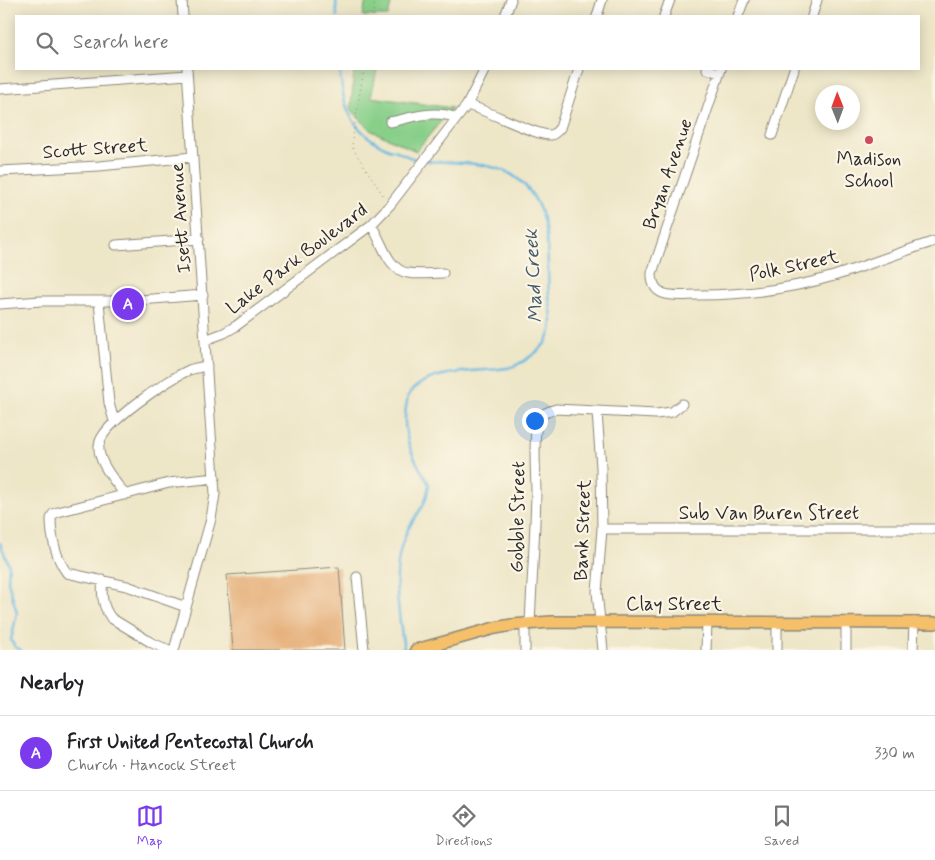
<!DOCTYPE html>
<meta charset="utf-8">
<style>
:root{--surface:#fff;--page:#f6f6f6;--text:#202124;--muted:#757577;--line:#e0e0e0;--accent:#7c3aed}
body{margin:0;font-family:Mynerve,sans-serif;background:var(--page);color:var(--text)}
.compass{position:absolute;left:815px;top:85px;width:45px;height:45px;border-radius:50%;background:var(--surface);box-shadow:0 2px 12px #0003;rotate:359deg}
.you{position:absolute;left:534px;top:420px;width:18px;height:18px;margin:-12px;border:4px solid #fff;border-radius:50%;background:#1a73e8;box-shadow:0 0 0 8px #1a73e833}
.badge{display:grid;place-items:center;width:32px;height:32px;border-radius:50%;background:var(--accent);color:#fff;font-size:16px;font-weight:700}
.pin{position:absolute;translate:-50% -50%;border:2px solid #fff;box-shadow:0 1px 5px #0006}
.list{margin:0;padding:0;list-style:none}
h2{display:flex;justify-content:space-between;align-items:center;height:65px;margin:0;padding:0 20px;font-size:21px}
h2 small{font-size:16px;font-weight:400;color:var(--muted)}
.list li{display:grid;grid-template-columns:32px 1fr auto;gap:15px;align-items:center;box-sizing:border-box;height:75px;padding:0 20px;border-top:1px solid var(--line)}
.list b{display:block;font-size:19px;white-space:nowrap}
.list p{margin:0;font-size:16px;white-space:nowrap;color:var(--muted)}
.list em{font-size:16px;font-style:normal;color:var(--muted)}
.icon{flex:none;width:28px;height:28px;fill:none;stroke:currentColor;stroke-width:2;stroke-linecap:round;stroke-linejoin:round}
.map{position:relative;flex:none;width:935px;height:650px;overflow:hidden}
.search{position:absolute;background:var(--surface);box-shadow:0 2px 12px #0003;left:15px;right:15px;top:15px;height:55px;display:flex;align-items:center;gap:12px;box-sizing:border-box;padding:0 18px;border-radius:0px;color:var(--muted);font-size:19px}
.sheet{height:140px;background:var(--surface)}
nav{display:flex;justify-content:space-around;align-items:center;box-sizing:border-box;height:70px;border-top:1px solid var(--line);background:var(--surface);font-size:14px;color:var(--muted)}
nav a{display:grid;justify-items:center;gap:2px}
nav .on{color:var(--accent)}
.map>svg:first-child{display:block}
</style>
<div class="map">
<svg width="935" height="650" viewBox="0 0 935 650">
<rect width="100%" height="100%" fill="#fcf5e5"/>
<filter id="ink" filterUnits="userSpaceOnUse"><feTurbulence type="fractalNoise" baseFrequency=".02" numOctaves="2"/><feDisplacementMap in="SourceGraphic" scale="10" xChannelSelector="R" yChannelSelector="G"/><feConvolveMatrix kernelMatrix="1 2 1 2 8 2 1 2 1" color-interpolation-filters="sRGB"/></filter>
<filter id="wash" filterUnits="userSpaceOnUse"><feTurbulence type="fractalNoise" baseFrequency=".0096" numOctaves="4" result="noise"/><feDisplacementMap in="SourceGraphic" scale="20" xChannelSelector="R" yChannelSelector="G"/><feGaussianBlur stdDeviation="1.12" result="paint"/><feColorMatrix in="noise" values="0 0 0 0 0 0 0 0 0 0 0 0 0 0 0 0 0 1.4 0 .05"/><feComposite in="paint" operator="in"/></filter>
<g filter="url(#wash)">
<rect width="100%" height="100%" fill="#ede6c7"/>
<path fill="#88cf8a" stroke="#5a7d5a" d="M366,0h26l-4,16h-25z
M354,69h23l-6,28 81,11 -36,43 -46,-21 -19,-21z"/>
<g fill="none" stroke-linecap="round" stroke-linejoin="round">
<path stroke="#67b8e2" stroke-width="2.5" d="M336,0l1,16
M340,69c2,38 12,64 49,80 7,3 1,-1 8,2 8,4 15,9 25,9
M0,543l9,22 -1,16 9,32 -6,27 4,7 6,3
M404,650c-5,-37 -14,-78 1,-114 4,-12 14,-22 19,-33 3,-6 4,-13 5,-19 -15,-24 -28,-48 -23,-77 1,-3 1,-8 2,-11 16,-28 72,-24 99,-28 7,-1 18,-7 24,-12 9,-6 18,-15 20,-26 3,-12 -1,-23 -2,-34 -3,-41 5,-87 -31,-117 -22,-18 -63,-16 -91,-18"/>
</g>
<g id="blocks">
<path fill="#e5ae78" d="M339,567l6,83h-112l-6,-75z"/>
</g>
</g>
<g filter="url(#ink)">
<use href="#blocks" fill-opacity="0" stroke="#8c8879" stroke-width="1"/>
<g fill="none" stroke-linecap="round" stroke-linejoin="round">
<g stroke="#8c8879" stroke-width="11">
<path id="minor" d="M182,0l1,16
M505,16l6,-16
M597,16l5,-16
M664,16l6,-16
M738,16l6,-16
M812,16l5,-16
M707,69l12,4
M721,69l-69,204c-1,28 26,22 46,22 46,0 92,-6 136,-19 34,-11 67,-24 101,-35
M0,89l187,-14
M467,105c18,4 71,32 84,30 4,-1 6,-4 9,-7l19,-59
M390,122c24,-5 44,-13 67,-4
M772,135l22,-66
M0,171l99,-5 94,-9
M371,225c11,15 16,45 37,48 11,2 24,0 35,0
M116,245l83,-6
M99,302l10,101 5,18
M0,304l41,-3h87l75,-6
M205,340l19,-7 12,-7 135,-101 19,-20 77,-100 18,-36
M597,412l4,55 1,62 -5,63 6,58
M125,495c-9,-13 -28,-33 -26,-50 2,-21 70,-66 90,-75 6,-2 12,-3 18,-4
M602,529h333
M357,577l7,73
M103,580c-2,14 -1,26 8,38l41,25 17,7
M186,607l-59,-21 -60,-13c-11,-14 -16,-37 -16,-54l2,-5 5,-2 111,-29 46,-5
M530,623c2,-43 5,-86 6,-130 0,-20 -3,-49 1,-69 1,-9 11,-13 19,-15l100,5 16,-2 10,-8
M174,650l37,-131 4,-25 -28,-425
M525,650v-27
M706,650l1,-28
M777,650v-28
M846,650v-28
M913,650l1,-28"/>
</g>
<g stroke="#8c8879" stroke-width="14">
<path id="major" d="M416,650l79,-22 17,-3 39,-3 384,1"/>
</g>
<path stroke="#8c8879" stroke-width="1" stroke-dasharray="1 4" stroke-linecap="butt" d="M373,16l2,-16
M364,69l-12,72 1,8 32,49"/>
<use href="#minor" stroke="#fff" stroke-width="9"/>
<use href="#major" stroke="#f6c06b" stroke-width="11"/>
</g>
</g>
<circle fill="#d1495b" stroke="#fcf5e5" stroke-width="2" cx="869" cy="140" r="5"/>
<g text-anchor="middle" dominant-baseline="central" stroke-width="4.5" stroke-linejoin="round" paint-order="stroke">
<g font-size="19" fill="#2b2b2b" stroke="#fcf5e5">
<text transform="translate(95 149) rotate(-4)">Scott Street</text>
<text transform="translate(668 174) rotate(-71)">Bryan Avenue</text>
<text transform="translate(181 218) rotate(-94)">Isett Avenue</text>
<text transform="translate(297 259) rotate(-37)">Lake Park Boulevard</text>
<text transform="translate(794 266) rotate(-12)">Polk Street</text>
<text x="769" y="513">Sub Van Buren Street</text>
<text transform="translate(518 517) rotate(-89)">Gobble Street</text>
<text transform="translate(583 530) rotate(-88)">Bank Street</text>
<text x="674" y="604">Clay Street</text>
</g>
<g font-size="19" fill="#2b2b2b" stroke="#fcf5e5">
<text x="869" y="159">Madison<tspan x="869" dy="22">School</tspan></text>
</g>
<g font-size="20" font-style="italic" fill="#405c6b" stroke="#fcf5e5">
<text transform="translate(534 276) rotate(-93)">Mad Creek</text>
</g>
</g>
</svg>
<svg class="compass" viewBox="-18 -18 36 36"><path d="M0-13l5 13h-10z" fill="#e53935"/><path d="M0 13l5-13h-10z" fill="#757577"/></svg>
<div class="you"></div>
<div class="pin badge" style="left:128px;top:304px">A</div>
<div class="search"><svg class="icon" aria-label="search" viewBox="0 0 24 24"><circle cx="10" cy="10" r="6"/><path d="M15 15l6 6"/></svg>Search here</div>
</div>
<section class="sheet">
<h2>Nearby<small></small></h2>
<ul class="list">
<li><span class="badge">A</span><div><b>First United Pentecostal Church</b><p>Church · Hancock Street</p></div><em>330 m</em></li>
</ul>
</section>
<nav>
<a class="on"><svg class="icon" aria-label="map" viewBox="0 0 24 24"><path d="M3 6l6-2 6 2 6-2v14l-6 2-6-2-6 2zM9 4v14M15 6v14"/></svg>Map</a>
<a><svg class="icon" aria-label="directions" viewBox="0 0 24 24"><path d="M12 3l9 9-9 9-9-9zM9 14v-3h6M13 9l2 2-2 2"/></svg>Directions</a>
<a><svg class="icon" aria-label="saved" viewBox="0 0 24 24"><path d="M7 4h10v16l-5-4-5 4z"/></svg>Saved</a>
</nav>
